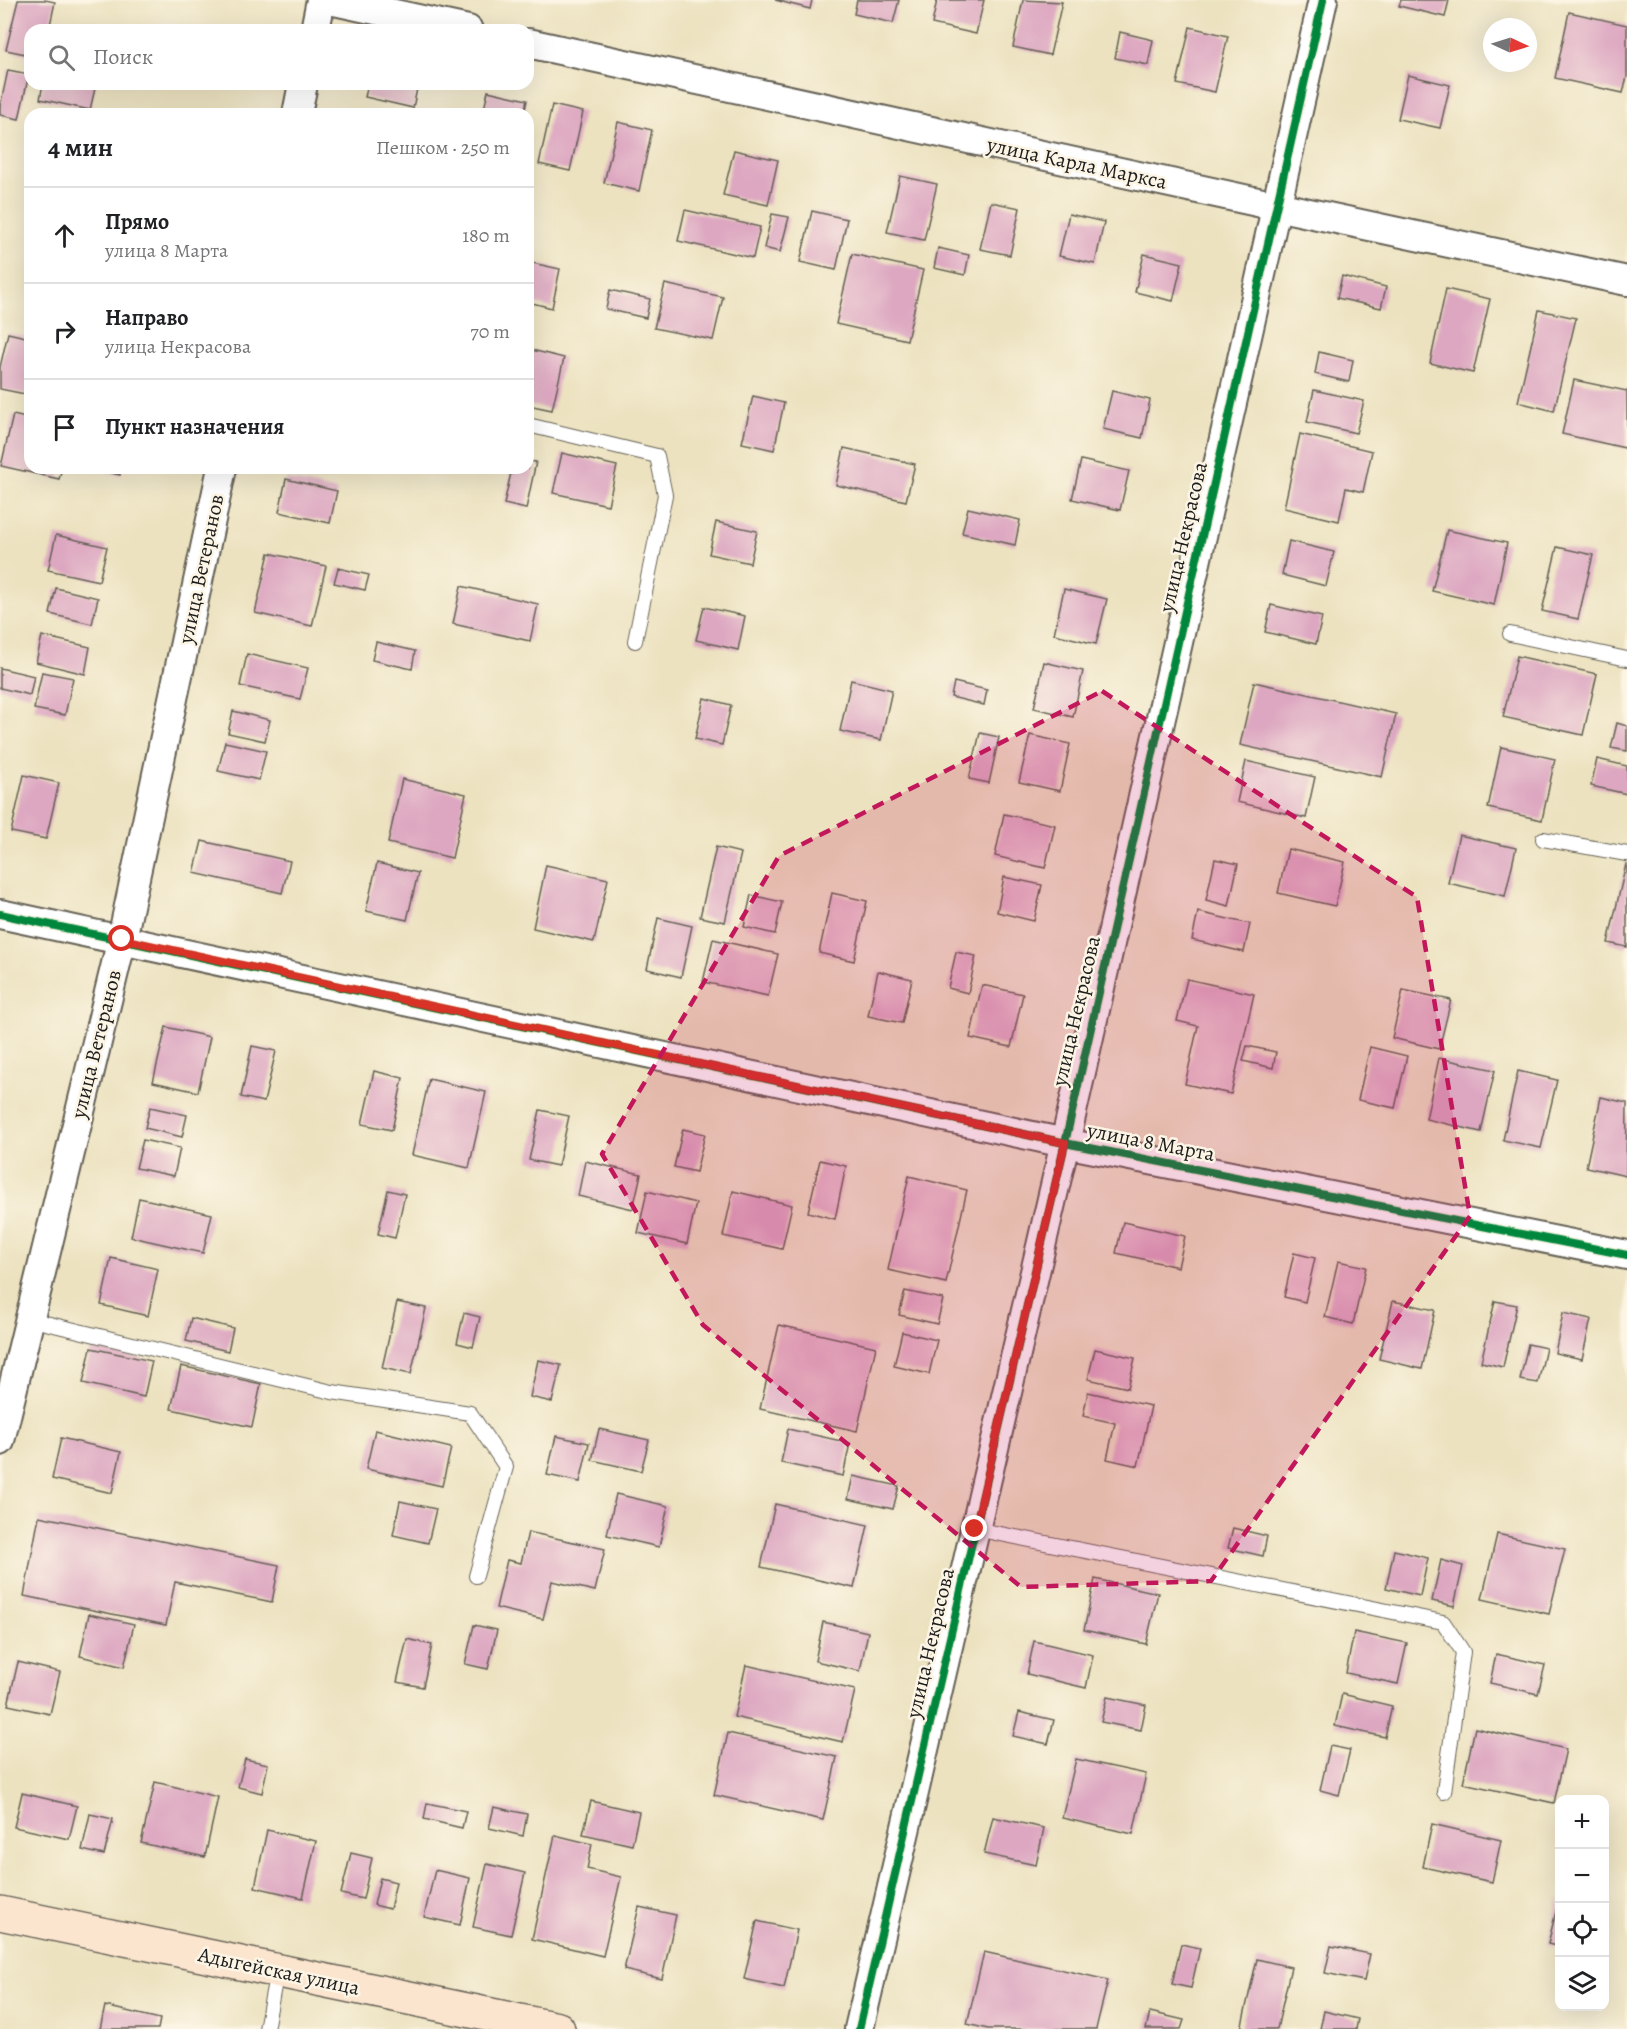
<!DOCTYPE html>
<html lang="ru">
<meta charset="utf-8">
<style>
:root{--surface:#fff;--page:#f6f6f6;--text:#202124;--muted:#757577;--line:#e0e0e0}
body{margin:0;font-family:Alegreya,serif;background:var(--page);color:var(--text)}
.controls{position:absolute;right:18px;bottom:18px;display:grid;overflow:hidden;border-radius:12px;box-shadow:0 6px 24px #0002}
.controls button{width:54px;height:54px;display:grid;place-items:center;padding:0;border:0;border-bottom:2px solid var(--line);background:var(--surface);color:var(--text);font:30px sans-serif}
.compass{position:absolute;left:1483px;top:18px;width:54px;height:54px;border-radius:50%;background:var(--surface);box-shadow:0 6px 24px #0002;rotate:94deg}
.stop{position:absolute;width:18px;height:18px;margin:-14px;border:4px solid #d93025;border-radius:50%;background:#fff}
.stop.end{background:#d93025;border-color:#fff;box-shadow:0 2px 6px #0008}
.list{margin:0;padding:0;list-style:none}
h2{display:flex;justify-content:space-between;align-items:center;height:78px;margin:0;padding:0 24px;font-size:26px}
h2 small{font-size:20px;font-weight:400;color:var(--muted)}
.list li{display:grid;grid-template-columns:39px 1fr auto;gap:18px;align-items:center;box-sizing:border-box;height:96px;padding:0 24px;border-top:2px solid var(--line)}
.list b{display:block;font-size:22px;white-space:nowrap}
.list p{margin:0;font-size:20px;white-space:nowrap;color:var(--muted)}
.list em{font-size:20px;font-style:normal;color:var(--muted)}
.icon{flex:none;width:33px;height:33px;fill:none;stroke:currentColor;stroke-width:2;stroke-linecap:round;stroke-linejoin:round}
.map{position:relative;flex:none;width:1627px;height:2029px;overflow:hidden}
.search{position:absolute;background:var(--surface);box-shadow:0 6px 24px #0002;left:24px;top:24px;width:510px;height:66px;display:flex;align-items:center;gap:15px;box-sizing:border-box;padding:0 21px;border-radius:18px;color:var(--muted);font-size:22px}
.panel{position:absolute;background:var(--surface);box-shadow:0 6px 24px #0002;left:24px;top:108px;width:510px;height:366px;border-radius:18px}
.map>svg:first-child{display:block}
</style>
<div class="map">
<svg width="1627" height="2029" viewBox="0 0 1627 2029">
<rect width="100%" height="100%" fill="#fcf5e5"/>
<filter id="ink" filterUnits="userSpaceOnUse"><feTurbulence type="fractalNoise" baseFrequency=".0167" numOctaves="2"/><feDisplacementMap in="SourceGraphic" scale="12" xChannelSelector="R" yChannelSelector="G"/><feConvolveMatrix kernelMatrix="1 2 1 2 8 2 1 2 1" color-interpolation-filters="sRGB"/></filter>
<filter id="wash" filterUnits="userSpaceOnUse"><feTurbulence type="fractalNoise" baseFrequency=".008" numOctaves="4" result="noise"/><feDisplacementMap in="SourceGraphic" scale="24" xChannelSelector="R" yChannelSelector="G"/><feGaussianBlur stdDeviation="1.35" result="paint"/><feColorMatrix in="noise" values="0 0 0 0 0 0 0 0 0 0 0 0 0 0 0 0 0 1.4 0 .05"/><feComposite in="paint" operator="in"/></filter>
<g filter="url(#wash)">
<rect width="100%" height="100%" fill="#ece2c0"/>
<g id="blocks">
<path fill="#dda7c1" d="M18,0h27l10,2 -6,28h-19v25l-24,-5z
M775,0h37l-2,9z
M857,0h42l-6,23 -39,-9z
M937,0h47l-8,34 -44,-10z
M1023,0l39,2 -12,53 -37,-8z
M1401,0h48l-4,17 -46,-11z
M1569,12l58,13v52l-4,16 -68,-15z
M1190,27l38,9 -13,56 -38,-8z
M1120,32l33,8 -5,25 -33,-7z
M8,70l21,4 -10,45 -19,-4v-8z
M1408,75l42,10 -10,43 -42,-9z
M43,84h53l-6,26 -50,-11z
M368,84h50l-5,24 -48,-11z
M488,91l39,9 -3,14h-41z
M552,105l31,7 -13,59 -31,-7z
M618,122l34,8 -13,61 -35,-8z
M734,150l44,10 -10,45 -45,-10z
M900,176l37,8 -13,56 -37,-8z
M991,202l29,6 -10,47 -30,-6z
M685,210l75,17 -7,31 -75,-17z
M812,211l35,8 -11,51 -36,-8z
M772,214l17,3 -9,35 -16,-4z
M1069,214l35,8 -9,42 -36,-8z
M938,248l31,7 -4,20 -31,-7z
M852,254l71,16 -16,70 -71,-16z
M1144,254l38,9 -9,38 -38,-9z
M528,262l32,7 -8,39 -24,-6z
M1342,276l44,11 -5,21 -44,-10z
M665,284l58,13 -10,43 -59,-12z
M1446,289l44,10 -17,74 -43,-10z
M610,290l40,9 -4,19 -40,-9z
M1539,310l37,8 -22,93 -36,-9z
M8,333l22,5v57l-30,-6v-22z
M528,349l36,9 -12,52 -24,-5z
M1319,352l34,8 -4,22 -34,-8z
M1574,380l53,11v49l-2,8 -63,-14z
M1314,390l50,11 -8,32 -49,-11z
M1112,391l38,9 -8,38 -39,-9z
M753,396l31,7 -10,47 -32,-7z
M13,415l17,4v49h32l-3,11 -58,-13z
M1300,434l72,17 -9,41 -17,-4 -7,33 -55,-13z
M844,448l71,16 -9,37 -70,-16z
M562,453l55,13 -9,39 -55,-12z
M1081,460l48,11 -9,39 -48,-11z
M528,461l8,1 -10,47 -22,-5 8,-36h16z
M104,468h17l-1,7 -17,-4z
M286,479l51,12 -7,32 -51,-11z
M968,508l52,12 -5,25 -53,-12z
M716,522l41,9 -7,32 -41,-9z
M1447,530l60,13 -13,62 -62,-14z
M56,535l51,12 -8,34 -51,-11z
M1289,541l45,11 -8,34 -44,-11z
M1557,547l36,8 -15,64 -36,-8z
M269,553l57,13 -14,60 -57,-13z
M338,568l31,7 -4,15 -31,-7z
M461,586l77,18 -8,37 -77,-17z
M56,588l42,10 -6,26 -42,-10z
M1064,589l43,10 -11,45 -42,-10z
M1271,605l51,12 -6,27 -51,-12z
M704,607l41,9 -7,34 -42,-10z
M42,636l48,11 -5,27 -49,-12z
M376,642l39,9 -3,18 -40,-9z
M247,654l61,14 -8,31 -60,-13z
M1517,656l80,18 -14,61 -80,-18z
M1044,662l39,9 -10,46 -39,-9z
M0,668l34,8 -4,19 -30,-7z
M42,672l31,6 -8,37 -31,-6z
M851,680l41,10 -11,50 -41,-9z
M954,682l33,8 -3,15 -33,-8z
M1254,682l142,32 -14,63 -142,-32z
M704,698l27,7 -9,40 -27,-6z
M233,711l37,9 -5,21 -37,-8z
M1617,723l10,3v25l-16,-3z
M980,733l19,4 -10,46 -20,-4z
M1030,735l40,9 -10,47 -41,-9z
M225,742l41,9 -7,29 -41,-9z
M1501,747l54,12 -13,61 -54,-12z
M1597,759l30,7v28l-36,-8z
M1246,761l69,16 -9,41 -69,-16z
M24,775l35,8 -13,56 -35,-7z
M402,779l64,15 -14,64 -64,-15z
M1004,814l51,11 -10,43 -50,-12z
M1459,835l57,13 -11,48 -57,-13z
M202,841l88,20 -8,32 -88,-20z
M716,847l25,6 -16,69 -25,-5z
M1288,849l57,13 -10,44 -57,-13z
M1215,859l23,5 -9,42 -23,-6z
M377,863l41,10 -11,47 -41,-9z
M1626,864h1v83l-19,-4z
M546,865l62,14 -14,63 -61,-14z
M1004,877l38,8 -8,36 -37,-9z
M832,893l35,8 -13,60 -35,-8z
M751,895l31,7 -7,32 -31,-7z
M1198,912l52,12 -6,28 -52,-12z
M658,918l34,8 -11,51 -34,-8z
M713,939l65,15 -10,42 -65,-14z
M956,952l20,4 -8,37 -20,-5z
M878,971l34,8 -10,44 -34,-7z
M1187,979l67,15 -23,100 -46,-10 13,-58 -21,-5z
M982,985l41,9 -12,53 -41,-9z
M1403,990l48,10 -12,49 -47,-11z
M166,1027l44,10 -12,55 -45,-10z
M252,1046l24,5 -12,51 -23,-5z
M1247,1046l29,6 -3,16 -30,-7z
M1370,1047l37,9 -12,52 -37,-8z
M1439,1058l56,12 -14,62 -55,-13z
M374,1071l29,7 -11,52 -30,-6z
M1518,1071l39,9 -16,68 -38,-8z
M429,1079l57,13 -17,76 -57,-13z
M1601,1097l26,6 -1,73 -40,-9z
M150,1107l37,8 -5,22 -37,-9z
M540,1110l29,6 -11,50 -29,-6z
M683,1129l22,5 -9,38 -22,-5z
M143,1140l37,8 -6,28 -38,-8z
M820,1160l26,6 -11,53 -27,-7z
M585,1161l56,13 -8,35 -55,-13z
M909,1176l58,14 -21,93 -58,-13z
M388,1190l17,4 -10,44 -17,-4z
M647,1191l49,12 -9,41 -49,-11z
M733,1191l59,14 -10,44 -59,-13z
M139,1198l73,16 -9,39 -72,-16z
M1123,1222l62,14 -7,31 -62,-14z
M1294,1253l21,5 -10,44 -21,-5z
M111,1258l47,11 -10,47 -47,-11z
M1338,1261l28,6 -13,57 -28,-7z
M905,1291l38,8 -6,25 -38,-9z
M1393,1301l42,9 -13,59 -43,-10z
M1495,1301l22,4 -14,62 -22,-5z
M397,1302l29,6 -15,66 -29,-6z
M464,1313l16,4 -7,30 -16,-4z
M1563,1313l28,6 -9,40 -27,-6z
M191,1318l42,10 -5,23 -42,-10z
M779,1325l97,22 -19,84 -97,-22z
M902,1332l35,8 -8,34 -35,-8z
M1528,1344l18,4 -8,35 -18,-3z
M91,1348l61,13 -8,36 -61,-14z
M1095,1349l40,9 -7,30 -40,-9z
M538,1360l23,5 -9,37 -22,-5z
M181,1366l80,18 -9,43 -81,-18z
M1088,1392l63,14 -13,60 -31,-7 8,-36 -32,-7z
M599,1429l50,11 -8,31 -49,-11z
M788,1429l62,14 -7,33 -62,-13z
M375,1430l76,18 -9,38 -76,-17z
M556,1436l33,7 -9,39 -33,-7z
M61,1438l60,14 -9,41 -60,-14z
M853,1476l46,10 -6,23 -45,-10z
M616,1494l52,12 -9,41 -52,-12z
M400,1501l36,8 -8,34 -35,-8z
M775,1504l93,21 -14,63 -93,-21z
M39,1516l240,49 -7,37 -97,-20 -9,43 -142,-29z
M1233,1528l34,8 -4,20 -35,-8z
M528,1532l77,17 -10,42 -43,-10 -9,38 -47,-11 11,-48 14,3z
M1497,1534l68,15 -16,65 -67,-15z
M1394,1550l34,8 -8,38 -34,-8z
M1441,1560l22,6 -9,40 -22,-5z
M1095,1579l63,14 -12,51 -62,-14z
M89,1614l45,10 -10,43 -44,-11z
M823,1622l45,10 -8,39 -45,-10z
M474,1625l23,5 -9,39 -23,-5z
M1354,1632l53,11 -9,41 -52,-11z
M407,1639l25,6 -9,42 -26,-5z
M1034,1641l59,14 -7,33 -59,-14z
M1496,1654l49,11 -7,29 -48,-11z
M18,1662l42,10 -10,42 -42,-9z
M746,1665l109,25 -12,52 -109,-25z
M1342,1694l50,12 -7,31 -50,-11z
M1107,1697l39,8 -5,25 -40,-8z
M1019,1712l35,8 -6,24 -35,-8z
M1475,1728l91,21 -12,54 -91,-20z
M728,1733l109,24 -14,63 -109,-25z
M1330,1746l20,4 -11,45 -19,-5z
M245,1759l23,5 -6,29 -24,-6z
M1076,1759l70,15 -13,60 -71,-16z
M155,1782l63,15 -13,60 -64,-14z
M22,1793l55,13 -8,33 -55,-12z
M591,1801l48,11 -7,33 -49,-11z
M427,1803l39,8 -4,17 -38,-9z
M494,1807l33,7 -4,22 -34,-8z
M90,1814l23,5 -9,36 -22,-5z
M993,1817l51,11 -8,37 -52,-11z
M1432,1824l69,16 -9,42 -69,-15z
M267,1830l49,11 -13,57 -48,-11z
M555,1835l37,9 -5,25 34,8 -18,79 -71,-17z
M351,1853l21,5 -9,41 -22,-5z
M487,1864l38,9 -14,62 -38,-8z
M435,1870l35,8 -10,47 -36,-8z
M380,1878l16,4 -6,27 -16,-4z
M1559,1899h1v48l-12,-3z
M639,1907l37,8 -14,64 -38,-9z
M757,1921l40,9 -13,58 -40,-9z
M1181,1944l19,4 -9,40 -19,-4z
M1331,1946l39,8 -6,27 -39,-8z
M984,1952l124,28 -12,49h-108l-21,-5z
M1257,1959l34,8 -14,62h-36z
M105,2006l55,13 -2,10h-58z
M1324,2011l34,8 -2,10h-36z
M1150,2012l34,8 -3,9h-35z"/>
</g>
</g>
<g filter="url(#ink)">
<use href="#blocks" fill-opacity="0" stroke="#656155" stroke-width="1.5"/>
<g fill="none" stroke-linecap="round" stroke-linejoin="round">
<g stroke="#656155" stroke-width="16">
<path id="lane" d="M528,425l129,31 8,39 -30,146
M1510,634l117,25
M1543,839l84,15
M29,1319l303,73 138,21 36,54 -30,109
M975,1529l468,93 20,30 -19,140
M266,2029l11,-58"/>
</g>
<g stroke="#656155" stroke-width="32">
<path id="street" d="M330,0l138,30
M315,30l6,-30
M528,43l748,163 351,75
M297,114l6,-30
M0,914l1065,229 562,112
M0,1441l122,-502 100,-471
M859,2029l206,-886 258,-1143"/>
</g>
<g stroke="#656155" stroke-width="36">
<path id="secondary" d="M0,1913l558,116"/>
</g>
<use href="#lane" stroke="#fff" stroke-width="14"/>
<use href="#street" stroke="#fff" stroke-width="28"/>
<use href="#secondary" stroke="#fce5cf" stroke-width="33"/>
<g stroke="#fcf5e5" stroke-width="11">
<path id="cycleway" d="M0,914l1065,229 562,112
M859,2029l206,-886 258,-1143"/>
</g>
<use href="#cycleway" stroke="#00873e" stroke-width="8"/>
</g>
</g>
<g fill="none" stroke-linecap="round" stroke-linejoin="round" filter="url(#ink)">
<path stroke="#d93025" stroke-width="8" d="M122,939l943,204 -90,386"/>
</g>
<path fill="#c2185b" fill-opacity="0.2" stroke="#c2185b" stroke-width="4.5" stroke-dasharray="12 8" stroke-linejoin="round" d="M1102,691l315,206 53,319 -259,365 -190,6 -318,-262 -101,-171 177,-298z"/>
<g text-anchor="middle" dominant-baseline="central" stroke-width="5" stroke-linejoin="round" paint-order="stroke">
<g font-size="21" fill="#1c1c1c" stroke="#fcf5e5">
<text transform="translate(1077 163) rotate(12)">улица Карла Маркса</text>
<text transform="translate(1183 537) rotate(-77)">улица Некрасова</text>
<text transform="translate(201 569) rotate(-78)">улица Ветеранов</text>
<text transform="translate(1076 1011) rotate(-77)">улица Некрасова</text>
<text transform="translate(96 1044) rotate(-76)">улица Ветеранов</text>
<text transform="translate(1151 1142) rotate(11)">улица 8 Марта</text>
<text transform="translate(930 1643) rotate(-77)">улица Некрасова</text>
<text transform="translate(279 1971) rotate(12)">Адыгейская улица</text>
</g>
</g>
</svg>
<div class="controls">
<button>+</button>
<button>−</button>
<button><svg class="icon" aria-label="locate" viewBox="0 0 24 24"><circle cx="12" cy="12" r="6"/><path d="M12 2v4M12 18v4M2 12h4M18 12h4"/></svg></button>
<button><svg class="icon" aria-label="layers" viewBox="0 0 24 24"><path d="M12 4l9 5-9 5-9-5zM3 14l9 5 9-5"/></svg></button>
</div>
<svg class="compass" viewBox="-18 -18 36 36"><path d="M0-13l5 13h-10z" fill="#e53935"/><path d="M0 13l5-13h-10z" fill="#757577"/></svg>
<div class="stop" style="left:122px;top:939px"></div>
<div class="stop end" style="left:975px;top:1529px"></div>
<div class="search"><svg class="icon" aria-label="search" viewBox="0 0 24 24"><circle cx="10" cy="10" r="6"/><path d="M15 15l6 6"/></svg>Поиск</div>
<section class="panel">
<h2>4 мин<small>Пешком · 250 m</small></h2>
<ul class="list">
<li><svg class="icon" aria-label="ahead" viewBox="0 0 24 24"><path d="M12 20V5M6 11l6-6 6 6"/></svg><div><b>Прямо</b><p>улица 8 Марта</p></div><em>180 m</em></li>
<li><svg class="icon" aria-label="right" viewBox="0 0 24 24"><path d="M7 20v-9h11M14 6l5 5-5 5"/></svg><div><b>Направо</b><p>улица Некрасова</p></div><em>70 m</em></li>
<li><svg class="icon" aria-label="arrive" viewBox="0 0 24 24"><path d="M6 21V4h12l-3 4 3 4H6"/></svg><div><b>Пункт назначения</b></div></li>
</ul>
</section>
</div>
